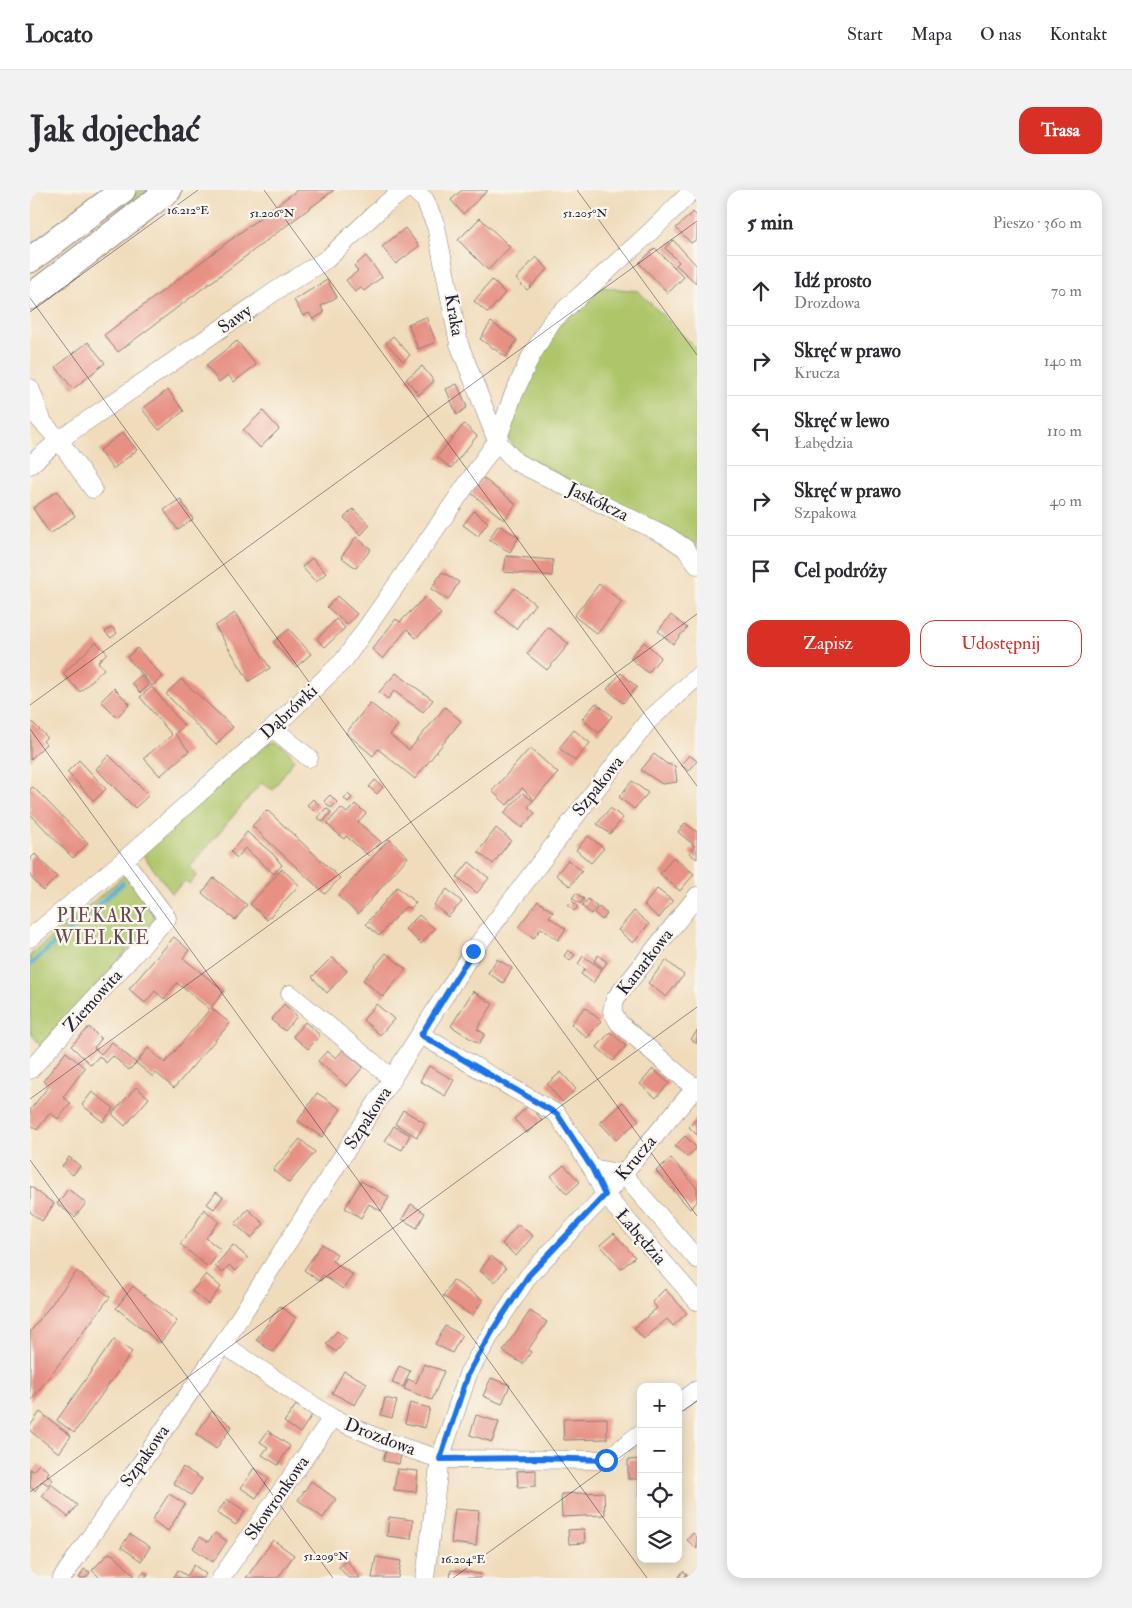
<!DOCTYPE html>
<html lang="pl">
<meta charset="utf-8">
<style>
:root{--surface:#fff;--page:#f2f2f3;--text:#2b2b33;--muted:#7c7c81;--line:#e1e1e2;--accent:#d93025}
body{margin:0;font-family:"IM FELL Double Pica",serif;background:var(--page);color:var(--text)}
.controls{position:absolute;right:15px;bottom:15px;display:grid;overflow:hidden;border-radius:10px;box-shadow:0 2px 12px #0003}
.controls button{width:45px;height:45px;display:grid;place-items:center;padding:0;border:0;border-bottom:1px solid var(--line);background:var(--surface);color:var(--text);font:25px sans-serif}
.stop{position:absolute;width:15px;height:15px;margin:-11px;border:4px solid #1a73e8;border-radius:50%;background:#fff}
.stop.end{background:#1a73e8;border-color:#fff;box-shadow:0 1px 5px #0008}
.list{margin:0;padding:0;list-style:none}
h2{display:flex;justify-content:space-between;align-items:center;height:65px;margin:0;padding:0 20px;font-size:21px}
h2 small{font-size:16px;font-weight:400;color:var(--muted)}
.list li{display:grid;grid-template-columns:32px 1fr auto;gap:15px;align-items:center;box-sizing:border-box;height:70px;padding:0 20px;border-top:1px solid var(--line)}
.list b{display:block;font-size:19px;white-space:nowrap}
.list p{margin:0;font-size:16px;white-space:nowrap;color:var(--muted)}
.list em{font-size:16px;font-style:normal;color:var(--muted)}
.actions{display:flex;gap:10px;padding:15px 20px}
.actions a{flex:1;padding:11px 0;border:1px solid var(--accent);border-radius:15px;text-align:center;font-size:18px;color:var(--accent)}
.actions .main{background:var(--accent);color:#fff}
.icon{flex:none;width:28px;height:28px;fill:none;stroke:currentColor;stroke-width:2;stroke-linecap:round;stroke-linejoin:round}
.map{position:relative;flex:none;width:667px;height:1388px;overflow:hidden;border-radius:15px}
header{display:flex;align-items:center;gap:30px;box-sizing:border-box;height:70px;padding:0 25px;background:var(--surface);border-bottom:1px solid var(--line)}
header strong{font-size:24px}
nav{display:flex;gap:28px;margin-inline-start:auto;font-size:18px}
.intro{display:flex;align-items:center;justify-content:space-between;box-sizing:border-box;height:120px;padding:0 30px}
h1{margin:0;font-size:35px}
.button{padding:12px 22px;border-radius:15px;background:var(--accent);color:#fff;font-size:18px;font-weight:700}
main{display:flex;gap:30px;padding:0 30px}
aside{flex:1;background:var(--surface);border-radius:15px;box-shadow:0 2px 12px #0003}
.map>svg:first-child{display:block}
</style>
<header>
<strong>Locato</strong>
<nav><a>Start</a><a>Mapa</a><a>O nas</a><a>Kontakt</a></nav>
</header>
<div class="intro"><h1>Jak dojechać</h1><a class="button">Trasa</a></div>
<main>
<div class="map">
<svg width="667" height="1388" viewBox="0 0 667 1388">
<rect width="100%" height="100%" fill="#fbf7ec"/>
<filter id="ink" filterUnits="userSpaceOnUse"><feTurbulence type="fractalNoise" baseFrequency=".02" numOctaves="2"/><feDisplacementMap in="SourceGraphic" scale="10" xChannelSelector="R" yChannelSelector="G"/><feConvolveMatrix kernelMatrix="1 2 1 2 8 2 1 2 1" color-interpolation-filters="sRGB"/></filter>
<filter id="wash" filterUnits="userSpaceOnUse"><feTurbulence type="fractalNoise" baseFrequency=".0096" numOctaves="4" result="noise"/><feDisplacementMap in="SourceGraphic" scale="20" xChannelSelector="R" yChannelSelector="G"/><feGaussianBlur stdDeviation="1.12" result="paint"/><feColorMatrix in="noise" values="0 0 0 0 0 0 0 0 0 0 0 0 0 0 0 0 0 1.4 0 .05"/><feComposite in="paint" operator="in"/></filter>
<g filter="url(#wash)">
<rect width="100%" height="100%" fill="#f0dcbb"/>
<path fill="#aec66b" stroke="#687453" d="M109,0h16l-64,46z
M571,97l37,4 59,58v201l-179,-98c-8,-9 -11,-16 -10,-28l43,-91z
M245,552l10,6 9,11 -21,31 -12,-7 -71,84 7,8 -7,9 -5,-3 -13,12 -30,-39 123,-109z
M95,685l28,29 1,15 -112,128 -12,-15v-77z"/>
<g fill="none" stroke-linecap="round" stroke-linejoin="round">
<path stroke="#54aad0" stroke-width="4.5" d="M0,775l93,-82"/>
</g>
<g id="blocks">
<path fill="#e79084" d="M267,0h37l-216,162 -14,-17z
M432,0h26l-25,24 -12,-14z
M663,22l4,4v23l-6,4 -15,-15z
M450,28l30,29 -22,23 -30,-30z
M375,38l14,18 -23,18 -14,-17z
M643,50l24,26 -1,17 -20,-18 3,-3 -14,-14z
M625,58l29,29 -16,16 -29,-30z
M336,66l16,21 -18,14 -3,-3 -6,4 -9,-12 12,-9 -4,-5z
M506,67l12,12 -21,21 -11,-11z
M297,90l10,17 -16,9 3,7 -11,6 -4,-6 -6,3 -9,-16z
M462,90l13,13 -17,20 -14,-12z
M396,127l10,25 -18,7 -10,-25z
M461,132l26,18 -11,17 -26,-18z
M363,146l17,19 -7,6 -17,-18z
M207,151l19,24 -22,17 -6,-7 -9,7 -13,-17z
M58,152l17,21 -32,26 -17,-22z
M392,176l12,15 -15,14 -13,-16z
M427,194l10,23 -10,8 -11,-26z
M138,200l16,21 -25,19 -17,-21z
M233,221l16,18 -19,19 -17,-18z
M434,234l13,12 -26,32 -14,-11z
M93,242l14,18 -24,19 -14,-18z
M453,288l33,26 -12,16 -33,-27z
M27,301l18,25 -25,18 -17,-26z
M150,309l13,20 -15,11 -14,-20z
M323,319l17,16 -9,10 -17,-17z
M444,321l14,11 -10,14 -15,-11z
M468,335l21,12 -9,15 -21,-12z
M326,347l15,12 -15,19 -15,-11z
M476,366l47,4 -1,16 -48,-4z
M282,368l14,15 -10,9 -14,-15z
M412,382l17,10 -11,18 -17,-11z
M569,394l23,18 -25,32 -23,-18z
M485,398l20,16 -19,25 -20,-17z
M307,406l20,18 -10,11 -20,-18z
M395,407l16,17 -25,24 -9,-9 -24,30 -11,-10 24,-30 4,3z
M205,423l35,55 -21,13 -34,-55z
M641,425l16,13 -14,16 -15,-13z
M306,429l9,9 -20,19 -8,-8z
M82,437l5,6 -6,5 -6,-6z
M518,437l21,17 -22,26 -20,-16z
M259,439l22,25 -15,13 -23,-25z
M66,452l11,11 -9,9 6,7 -24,23 -17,-18z
M614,452l17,15 -13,16 -18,-15z
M107,458l26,29 -11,9 -25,-29z
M366,483l37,27 -10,12 -29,-21 -6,8 -9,-7z
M591,483l16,14 -14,16 -16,-14z
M111,485l8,10 -9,8 -8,-10z
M151,489l52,48 -17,18 -50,-51z
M122,497l32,39 -9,8 14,17 -29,25 -16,-18 28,-23 -32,-38z
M84,498l16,16 -13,13 -16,-16z
M340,513l28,22 -8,10 19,15 36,-43 16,14 -46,58 -37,-30 -5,7 -27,-23z
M566,513l16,13 -13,17 -17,-14z
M2,532l15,15 -4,4 3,3 -16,16v-36z
M544,540l16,13 -15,18 -16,-13z
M500,558l28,25 -24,27 -12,-12 -15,17 -15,-14z
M624,564l13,10 8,2 2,16 -15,2 -21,-14z
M79,565l40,40 -14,13 -39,-39z
M659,565l8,6 -8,10 -8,-6z
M49,570l27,29 -12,12 -27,-29z
M345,590l8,7 -6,7 -8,-7z
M602,591l16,12 -14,16 -15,-12z
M3,597l55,56 -15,15 -43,-44v-25z
M493,603l10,8 -5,6 7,6 -13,15 -18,-15z
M318,604l4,4 -4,4 -4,-3z
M300,605l7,7 -6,6 -7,-7z
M283,609l6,6 -5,6 -7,-6z
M325,614l11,9 -8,9 23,20 -12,14 -23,-20 -2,3 -17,-15 14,-16 6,5z
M296,618l5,4 -8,10 -5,-4z
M580,618l13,10 -13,16 -13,-10z
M237,620l73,68 -15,16 -73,-68z
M655,633l12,9v27l-8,-6 6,-7 -17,-14z
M466,638l15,12 -18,24 -15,-12z
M217,642l26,22 9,11 -8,9 -29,-26 -8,10 -6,-6z
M558,646l16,12 -13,15 -15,-13z
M359,649l19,18 -50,57 -20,-18z
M5,664l22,23 -14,14 -13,-15v-17z
M643,667l21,17 -14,17 -20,-17z
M538,670l14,11 -12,15 -14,-11z
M439,672l20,16 -12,15 -20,-16z
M252,679l17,16 -32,35 -17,-16z
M184,688l33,27 -12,15 -33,-27z
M367,697l19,16 -5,5 -6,-1 -26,29 -13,-12z
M417,699l15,13 -14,15 -14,-12z
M627,699l16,12 -14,17 -15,-13z
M546,703l8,6 -4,5 -8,-6z
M558,709l9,8 -6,7 -9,-8z
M508,711l15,11 -4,5 17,12 -8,11 -17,-12 -7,10 -16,-11z
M542,711l6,6 -4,4 -6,-6z
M569,717l8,7 -5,6 -8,-7z
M604,721l15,13 -16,19 -15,-13z
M389,725l16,14 -14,15 -16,-15z
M144,747l15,13 -6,8 41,33 -13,17 19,15 -56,65 -18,-15 -3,4 -17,-14 12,-15 17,15 45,-54 -33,-26 -13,16 -9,-8 -10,12 -16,-14z
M538,760l7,5 -5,6 -6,-5z
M356,763l20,16 -23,28 -20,-17z
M568,765l9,7 -4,6 -9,-7z
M553,766l19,13 -9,14 -12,-9 4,-5 -7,-5z
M302,767l15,14 -20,22 -15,-16z
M467,769l15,9 -9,15 -15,-10z
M636,770l18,15 -18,22 -18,-14z
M443,801l20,13 -16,25 8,5 -6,10 -28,-18z
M254,814l13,12 -12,15 -14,-11z
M346,814l18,15 -14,16 -17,-15z
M555,817l16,14 -14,17 -16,-14z
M275,832l15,13 -12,14 -15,-13z
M59,837l12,12 -7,9 7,6 11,-12 24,21 -7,7 -16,-14 -7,7 -7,-7 -8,9 -20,-19z
M667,841v13l-6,-5z
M580,842l16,14 -13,15 -16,-14z
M313,860l20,17 -16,19 -29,-25 9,-10 9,7z
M36,862l19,16 -22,29 8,6 -13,16 -8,-6 -13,17 -7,-6v-14l19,-24 -6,-5z
M399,876l25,14 -9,16 -25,-15z
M623,879l16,14 -13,15 -16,-14z
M531,882l15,17 -14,13 -15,-18z
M106,897l13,11 -24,28 -13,-12z
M62,902l22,16 -11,14 -21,-17z
M287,903l24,16 -19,28 -24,-16z
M593,912l16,18 -23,20 -16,-17z
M499,915l13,15 -15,13 -13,-14z
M373,920l22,13 -8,14 -22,-13z
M667,928v17l-8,-8z
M364,936l16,9 -8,15 -17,-9z
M655,946l12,12 -10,9 -12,-11z
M270,949l15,13 -26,31 -16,-13z
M39,967l11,9 -7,9 -11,-9z
M641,968l26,30v14l-7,7 -34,-38z
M534,975l16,17 -13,12 -16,-18z
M331,991l28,16 -8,14 -12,-7 -8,14 -16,-10z
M0,996l24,18 -12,17 -12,-9z
M38,999l18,14 -11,14 -18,-13z
M186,1002l7,5 -9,12 -7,-5z
M381,1014l14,9 -8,15 -15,-9z
M174,1019l15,13 -13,16 15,12 -13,17 -28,-23 13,-16z
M218,1019l16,15 -13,14 -16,-14z
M488,1034l15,12 -17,20 -14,-12z
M584,1043l21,24 -14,12 -21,-24z
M292,1054l15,10 -5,7 21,14 -10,14 -20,-14 -4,6 -15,-11z
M203,1055l15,13 -12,13 -7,-6 -7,8 -7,-7z
M461,1066l15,12 -11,14 -15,-11z
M47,1081l33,26 -80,105v-70z
M176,1084l15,13 -13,17 -16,-13z
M423,1090l30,20 -11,16 -29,-20z
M103,1096l44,35 -17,22 -44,-35z
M635,1099l22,24 -14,13 -6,-7 -23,20 -10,-11 23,-20 -5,-6z
M250,1116l16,12 -23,34 -17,-12z
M500,1121l17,11 -19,28 3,2 -8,12 -20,-13z
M415,1136l17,9 -10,18 -17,-9z
M307,1141l10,8 -11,13 -10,-8z
M84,1149l18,13 -58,81 -17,-13z
M394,1174l20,7 -12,29 -28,-11 4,-10 8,4z
M369,1176l11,5 -7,16 -11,-4z
M314,1181l23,12 -12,22 -23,-12z
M461,1188l19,7 -8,19 -19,-8z
M355,1208l12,3 -5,17 -11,-3z
M380,1213l20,5 -5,20 -20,-5z
M266,1215l16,10 -12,18 -16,-11z
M182,1221l20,15 -16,23 -20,-15z
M10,1222l31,24 -12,17 -29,-22v-5z
M446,1225l23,7 -7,20 -22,-7z
M577,1228v21l-43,1 -1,-21z
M238,1241l22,15 -12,19 -16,-10 6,-8 -8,-5z
M357,1257l15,4 -3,13 -16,-3z
M611,1269v37l-2,1v-18h-11v-19z
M9,1274l10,8 -2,3 6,5 -5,5 -6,-4 -7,10 -5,-4v-18l3,2z
M153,1277l19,12 -11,16 -18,-12z
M224,1278l15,10 -13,20 -15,-10z
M367,1279l21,2 -2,21 -22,-2z
M506,1280v16l-18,1 -1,-16z
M281,1291l25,18 -13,19 -25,-18z
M21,1294l26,21 -9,12 -26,-21z
M574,1302l1,23 -43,2 -1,-23z
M139,1304l16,10 -17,27 -16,-11z
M197,1309l18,12 -9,14 -19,-12z
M425,1319l24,2 -3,35 -25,-3z
M359,1327l24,3 -2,19 -24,-3z
M554,1339l1,14 -16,1 -1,-14z
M185,1343l12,8 -14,21 -20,-14 7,-11 8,5z
M663,1343l4,4v12l-10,-9z
M100,1344l20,13 -9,14 -20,-14z
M243,1350l21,15 -16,23h-32z
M79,1363l6,3 20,20 -35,2 -8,-8z
M346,1367l25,4 -3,17h-26z
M317,1370l13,18h-12l-9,-11z
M164,1375l12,9 -3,4h-30l5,-8 9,6z
M54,1379l6,3 -4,6h-7z
M421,1380l30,4 -1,4h-30z
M653,1381l4,3 -2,4h-4l-2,-1z
M113,1382l5,2 -3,4h-6z"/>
</g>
</g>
<g filter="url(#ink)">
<use href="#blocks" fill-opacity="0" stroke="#897f7b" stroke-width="1"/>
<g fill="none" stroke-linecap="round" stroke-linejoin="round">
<g stroke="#897f7b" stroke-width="19">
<path id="street" d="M384,0l11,10 11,26 23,118 38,97 19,21 151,74 18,12 12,17
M0,198l12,32
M0,219l29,31 34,49
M0,275l29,-25 221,-152 47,-29 56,-53 21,-16
M243,538l36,30
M667,706l-82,103 -3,12 7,12 78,67
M0,748l94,-78 149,-132 71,-68 153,-219 15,-43 18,-40 22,-37 94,-85 47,-46
M260,804l103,85
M391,845l136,79 35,54 13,27 92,106
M0,880l137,-152 -43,-58
M562,978l31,6 74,85
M193,1154l109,74 58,25 50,16 166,1 35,-27
M648,1214l19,-14
M32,1388l161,-234 250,-393 175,-230 49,-44
M191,1388l111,-160
M395,1388l15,-119 28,-85 25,-44 36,-55 76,-80 92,-109"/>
</g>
<g stroke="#897f7b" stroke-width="27">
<path id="secondary" d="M0,70l93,-70
M0,107l139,-107"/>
</g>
<use href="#street" stroke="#fff" stroke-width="18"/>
<use href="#secondary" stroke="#fff" stroke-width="25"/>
</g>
</g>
<g fill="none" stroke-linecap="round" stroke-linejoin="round" filter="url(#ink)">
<path stroke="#1a73e8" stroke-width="6" d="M443,761l-52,84 136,79 35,54 13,27 -76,80 -36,55 -25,44 -28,85 100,-1 66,2"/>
</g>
<path fill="none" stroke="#22223b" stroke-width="1" stroke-opacity="0.45" d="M234,0l433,596M547,0l120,165M0,108l667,918M0,122l168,-122M0,515l667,-484M0,539l617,849M0,909l667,-485M0,970l303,418M648,1224l19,-13M0,1302l667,-485M423,1388l188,-136"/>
<g text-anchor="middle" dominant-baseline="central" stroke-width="4.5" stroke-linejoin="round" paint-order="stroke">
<g font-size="18" fill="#22223b" stroke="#fbf7ec">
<text transform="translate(424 125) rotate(80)">Kraka</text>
<text transform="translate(205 129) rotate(-35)">Sawy</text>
<text transform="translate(568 312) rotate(26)">Jaskółcza</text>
<text transform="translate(259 522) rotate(-43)">Dąbrówki</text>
<text transform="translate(568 596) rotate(-52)">Szpakowa</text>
<text transform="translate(615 772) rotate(-52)">Kanarkowa</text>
<text transform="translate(63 811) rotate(-48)">Ziemowita</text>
<text transform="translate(338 928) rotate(-57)">Szpakowa</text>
<text transform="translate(606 968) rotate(-50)">Krucza</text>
<text transform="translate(611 1047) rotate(49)">Łabędzia</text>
<text transform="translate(350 1247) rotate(21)">Drozdowa</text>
<text transform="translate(115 1266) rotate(-55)">Szpakowa</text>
<text transform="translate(247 1308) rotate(-55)">Skowronkowa</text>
</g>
<g font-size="19" letter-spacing="1" fill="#674855" stroke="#fbf7ec">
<text x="72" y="726">PIEKARY<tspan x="72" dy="22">WIELKIE</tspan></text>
</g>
</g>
<g font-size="12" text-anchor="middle" fill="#22223b" stroke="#fbf7ec" stroke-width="4.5" stroke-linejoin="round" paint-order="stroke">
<text x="158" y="24">16.212°E</text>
<text x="242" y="27">51.206°N</text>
<text x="555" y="27">51.205°N</text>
<text x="296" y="1370">51.209°N</text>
<text x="433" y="1373">16.204°E</text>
</g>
</svg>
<div class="controls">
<button>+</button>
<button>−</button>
<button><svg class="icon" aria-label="locate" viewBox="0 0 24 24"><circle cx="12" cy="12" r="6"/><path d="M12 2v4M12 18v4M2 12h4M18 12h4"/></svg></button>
<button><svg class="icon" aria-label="layers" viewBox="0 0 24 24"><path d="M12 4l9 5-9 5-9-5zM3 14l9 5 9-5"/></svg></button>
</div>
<div class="stop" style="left:576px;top:1270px"></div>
<div class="stop end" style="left:443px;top:761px"></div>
</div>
<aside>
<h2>5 min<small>Pieszo · 360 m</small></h2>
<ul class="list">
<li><svg class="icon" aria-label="ahead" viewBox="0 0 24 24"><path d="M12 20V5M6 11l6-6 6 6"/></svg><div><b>Idź prosto</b><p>Drozdowa</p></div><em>70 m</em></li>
<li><svg class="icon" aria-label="right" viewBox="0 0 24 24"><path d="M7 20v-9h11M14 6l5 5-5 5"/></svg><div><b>Skręć w prawo</b><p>Krucza</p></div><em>140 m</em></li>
<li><svg class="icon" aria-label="left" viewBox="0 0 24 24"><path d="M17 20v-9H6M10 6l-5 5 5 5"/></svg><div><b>Skręć w lewo</b><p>Łabędzia</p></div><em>110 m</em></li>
<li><svg class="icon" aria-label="right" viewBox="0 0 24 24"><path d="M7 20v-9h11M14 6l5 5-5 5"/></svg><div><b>Skręć w prawo</b><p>Szpakowa</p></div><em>40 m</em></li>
<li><svg class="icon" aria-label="arrive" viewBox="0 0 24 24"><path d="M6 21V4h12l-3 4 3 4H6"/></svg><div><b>Cel podróży</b></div></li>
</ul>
<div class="actions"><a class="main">Zapisz</a><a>Udostępnij</a></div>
</aside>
</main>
